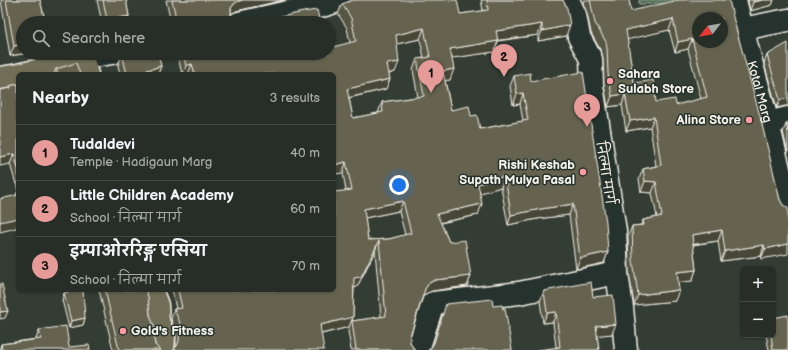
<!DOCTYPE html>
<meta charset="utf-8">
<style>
:root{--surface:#262e27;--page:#323a33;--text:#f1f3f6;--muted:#a4a8a7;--line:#424a44;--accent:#e69b98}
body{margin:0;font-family:"Balsamiq Sans","Playpen Sans Deva",sans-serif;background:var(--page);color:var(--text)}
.controls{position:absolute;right:12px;bottom:12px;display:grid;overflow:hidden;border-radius:6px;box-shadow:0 1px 3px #0004}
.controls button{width:36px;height:36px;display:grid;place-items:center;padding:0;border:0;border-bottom:1px solid var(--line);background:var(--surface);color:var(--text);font:20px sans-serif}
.compass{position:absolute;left:692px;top:12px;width:36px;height:36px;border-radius:50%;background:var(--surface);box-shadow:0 1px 3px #0004;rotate:239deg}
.you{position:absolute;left:399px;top:185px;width:14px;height:14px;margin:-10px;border:3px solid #fff;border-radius:50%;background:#1a73e8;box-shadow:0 0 0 6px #1a73e833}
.badge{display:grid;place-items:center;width:26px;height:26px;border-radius:50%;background:var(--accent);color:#111;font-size:13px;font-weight:700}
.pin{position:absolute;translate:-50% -33px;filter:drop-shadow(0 1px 2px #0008)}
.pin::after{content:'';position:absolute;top:21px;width:14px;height:12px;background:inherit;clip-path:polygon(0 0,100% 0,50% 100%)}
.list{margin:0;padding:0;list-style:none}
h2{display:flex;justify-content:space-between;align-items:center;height:52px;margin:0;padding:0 16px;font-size:17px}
h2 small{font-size:13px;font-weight:400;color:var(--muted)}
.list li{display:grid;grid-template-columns:26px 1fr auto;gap:12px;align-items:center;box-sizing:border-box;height:56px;padding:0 16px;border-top:1px solid var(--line)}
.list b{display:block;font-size:15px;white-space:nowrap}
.list p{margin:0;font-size:13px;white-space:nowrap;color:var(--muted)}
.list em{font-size:13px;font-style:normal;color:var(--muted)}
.icon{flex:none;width:22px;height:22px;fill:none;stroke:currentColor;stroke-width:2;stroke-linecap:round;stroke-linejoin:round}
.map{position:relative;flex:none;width:788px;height:350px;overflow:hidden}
.search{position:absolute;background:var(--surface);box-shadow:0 1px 3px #0004;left:16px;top:16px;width:320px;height:44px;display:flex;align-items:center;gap:10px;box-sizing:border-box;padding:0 14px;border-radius:22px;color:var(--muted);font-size:15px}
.panel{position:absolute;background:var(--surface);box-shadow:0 1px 3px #0004;left:16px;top:72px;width:320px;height:220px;border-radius:6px}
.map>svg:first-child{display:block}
</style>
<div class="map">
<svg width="788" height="350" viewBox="0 0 788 350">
<rect width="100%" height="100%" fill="#333d34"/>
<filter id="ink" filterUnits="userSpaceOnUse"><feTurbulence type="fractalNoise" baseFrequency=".025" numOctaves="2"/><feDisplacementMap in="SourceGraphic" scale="8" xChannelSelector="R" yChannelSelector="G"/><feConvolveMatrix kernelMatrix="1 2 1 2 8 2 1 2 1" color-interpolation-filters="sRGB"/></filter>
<g filter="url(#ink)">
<path fill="#516d55" stroke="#a2af9e" d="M639,0h38l1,4 -20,-1 -9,1h-10z"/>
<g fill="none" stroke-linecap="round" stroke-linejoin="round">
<g stroke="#f4f1e8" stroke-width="25">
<g id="minor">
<path d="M568,0l7,15 4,22 12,22 1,27 23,145 2,42 5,35 4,42"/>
<path id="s1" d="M735,0l7,29 26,94 20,84"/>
<path d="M239,23l58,-13 18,-2 27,-8"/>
<path d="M742,29l46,-9"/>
<path d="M82,58l30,-5"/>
<path d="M768,123l20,-5"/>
<path d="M418,350l15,-47 86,-10 98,-20"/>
</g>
</g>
<g stroke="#f4f1e8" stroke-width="25">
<path id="major" d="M21,74l15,-3 46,-13 5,16
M0,78l18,-3
M151,290l6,15 1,16 6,17 -1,12"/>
</g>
<use href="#minor" stroke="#26332d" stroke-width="22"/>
<use href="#major" stroke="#716e59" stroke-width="22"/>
</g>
<path fill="#575645" stroke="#f4f1e8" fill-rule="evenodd" d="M1,0h39l4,16 -3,7h-18v30h5l-18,3z
M97,0h29l3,16 -3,7h-24z
M166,0h118l-48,11 -5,3v2l3,5 3,2h-66z
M481,0h82l3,36 -28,5v-6l-40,6 -4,11 -42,6 -2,22h-5l6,30 20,6 9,13 43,-8 -3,-17 -7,1 -3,-19 4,-10 17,5 77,171 -4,11 -28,6 -7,-54 -32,4 -29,6 -7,-38 -21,6 -2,22 -37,8 8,19 22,34 -4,10 -35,5 -7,3 -3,4 -12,38v6l3,6 3,2h-65l-3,-19 1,-4 -27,7 -146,14v-14l-5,-15 3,-10h2l-4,-19h162l12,-99 -3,-18 -9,-99h-152l-5,-21h152l21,-10 -3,-15 -9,-14 4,-10 118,10 23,-3zM420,39l4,19 -7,1 -4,11 5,27 -36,5 -4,11 -25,5 -4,-20 37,-9 3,-15 6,-2 2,-28zM399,211l6,24 -16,4 -21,1 -3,-22zM375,251l6,66 -29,4 1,-4 1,-29 3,-1z
M584,0h45l2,11 103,10 46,179 3,5 -22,54v-3l-40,5 -3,-20 -25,4 3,25 -4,11 -14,1 -3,19 -41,4 -5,-33 -1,-35 4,-11 9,-1 2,-5 14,-3 -5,-24 -11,-1 -2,-13 4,-10 13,-3 -6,-39 -24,4 -4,-26 -14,2 -4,-22 -1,-27 -1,-5 -11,-20 -4,-20 -4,-10zM669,30l6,22 13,-3 13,50 -25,6 -20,-3 -22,-19 -7,-44z
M748,0h26l-2,5 -22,6z
M122,54l39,12 -3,8h-38l-2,-8z
M767,55l18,51 -8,2 -13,-45z
M56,69l24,5h-26z
M18,84v139l-2,5v-34l2,-3 -8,-27v-78z
M788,123v30l-5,-21 3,-8z
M99,290h47l9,55 5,5h-47z
M544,291l49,6 19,37 -15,1 2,15 -43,-3 -3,-25 -10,1 -3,-22z
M64,293l21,25 -2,7 -14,3 -7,-28z
M39,330l30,17 -69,3v-3l1,-3 35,-5z
M766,335h7l15,15h-19z"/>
<path fill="#474638" stroke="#f4f1e8" d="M240,0h44l-48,11 -5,3v-6l4,-5z
M763,0h11l-2,5 -22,6 3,-9z
M44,16l-3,7h-10l1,-4z
M129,16l-3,7h-20l1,-3z
M673,19l-4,11 -47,11 4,-11z
M542,24l-4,11 -45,6 3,-10z
M570,25l-4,11 -28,5 4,-10z
M424,28l-4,11 -28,6 4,-10z
M692,39l-4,10 -13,3 3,-10z
M498,41l-4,11 -48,7 4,-10z
M23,44v9h5l-18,3 4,-10z
M399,62l-4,10 -12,3 4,-11z
M192,64l-4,10h-5l3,-8z
M161,66l-3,8h-12l1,-4z
M454,69l-4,11 -10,1 3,-10z
M390,79l-4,10 -43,10 4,-10z
M523,93l-3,11 -7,1 4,-11z
M625,94l-3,11 -14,2 4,-11z
M788,98v8h-3l-8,2 3,-8z
M654,117l-4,10 -24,4 4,-10z
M14,154l-4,10 -10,2v-9z
M346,162l-3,11 -9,1v-9z
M505,176l-4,11 -27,8 4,-11z
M645,181l11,1 -4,11 -11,-1z
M403,201l-4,10 -39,8 4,-10z
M482,204l-4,11 -45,9 4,-10z
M573,204l-4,11 -32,4 -29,6 3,-10 30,-6z
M18,214v9l-2,5 -16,4v-10z
M722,230l-4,11 -30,4 4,-10z
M379,241l-4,10 -18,36 -7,1 4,-10z
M788,244v10l-27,5 4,-10z
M764,245l-3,11 -40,5 4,-10z
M608,252l-4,11 -28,6 4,-11z
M696,270l-4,11 -19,2 4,-11z
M471,276l-4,10 -35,5 -7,3 -4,5 4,-10 4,-6 6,-3z
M679,290l-4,11 -41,4 4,-10z
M8,311l-3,7 -5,1v-7z
M556,312l-3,10 -10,1 4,-10z
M353,317l-4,10 -32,8 3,-10z
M85,318l-2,7 -14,3 2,-7z
M616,324l-4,10 -19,2 3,-10z"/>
<path fill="#656450" stroke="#f4f1e8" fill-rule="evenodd" d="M6,0h34l4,16 -12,3 1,4h-10v21l-9,2z
M103,0h23l3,16 -22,4z
M172,0h70l-7,3 -4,5v8l3,5 3,2h-60z
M352,0h105l3,14 28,-4 -1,-10h76l4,8 3,17 -28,6v-7l-46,7 2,10 -48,8 4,20 -11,2 8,39 18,-4 2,10 6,-1 3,14 48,-9 -5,-27 -6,1 -3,-18 16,-3 1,8 52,-9 23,150 2,30 -28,6 -7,-54 -32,5 -30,6 -6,-39 -27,8 4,20 -45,10 12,28 16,-2 6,36 -36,4 -6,3 -4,6 -15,47v6l3,6 3,2h-60l-4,-29 34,-5 -7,-75 -18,36 -7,1 -1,39 -33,8 4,25h-151l4,-4 2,-5 1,-13v-5l-6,-14 8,-1 -4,-18h156v-98l18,-2 -6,-28 -12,3v-91h-139l-3,-10 -6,2 -3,-13h146v-5l27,-7 -5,-23 -9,-14 8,-3zM424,28l6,29 -13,2 7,37 -42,6 1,10 -30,6 -6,-29 43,-10 -3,-15 12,-2 -3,-27zM403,201l8,32 -22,6 -21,1 -4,-31z
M590,0h39l2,11 48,-11h50l5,21 26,95 20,84 3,5 5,3v36l-23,5 -1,-4 -39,6 -3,-21 -30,5 4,35 -19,2 2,18 -41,5 -5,-34 -1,-35 12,-1 -1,-5 19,-4 -6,-34 -11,-1 -2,-12 18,-4 -7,-48 -24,4 -5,-27 -13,2 -4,-22 -1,-26 -1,-6 -11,-19zM698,18h24v24h-24zM673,19l5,23 14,-3 15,58 -31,8 -1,-6 -19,3 -3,-22 -19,3 -8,-53z
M753,0h10l-10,2z
M317,10l3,13h-67l50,-11z
M788,43v55l-8,2 -13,-45z
M125,53h33l3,13 -14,4 1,4h-21l-5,-20z
M76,63l4,11h-23h1l-2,-5z
M18,84v85l-4,-15 -14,3v-67l11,-2 -1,-2z
M788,123v9l-2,-8z
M18,195v23l-18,4v-23z
M591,282l2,15 20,-2 3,29 -20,2 3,24h-62l23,-3 -4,-35 -9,1 -3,-22z
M0,284h2l6,27 -8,1z
M79,290h4l2,28 -14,3 -7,-28z
M105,290h41l2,7 2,18 5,14 -1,10 1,6 5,5h-41z
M492,299l1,7 9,-1 1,4 2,-1 7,42h-84l2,-1 4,-6 12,-39z
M788,315v35h-15l-2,-15h2v-17z
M66,326l3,21 20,-2 1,5h-90v-2h2l-1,-4 40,-5 -2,-9z"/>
</g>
<g fill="#ff9aa2" stroke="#26332d" stroke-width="1.5">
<circle cx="610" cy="81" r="4"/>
<circle cx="749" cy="120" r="4"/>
<circle cx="583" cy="172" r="4"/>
<circle cx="123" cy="331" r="4"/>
</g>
<g text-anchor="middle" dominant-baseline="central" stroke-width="3" stroke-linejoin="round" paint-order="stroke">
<g font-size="13" font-weight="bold" fill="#f4f1e8" stroke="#26332d" text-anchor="start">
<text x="618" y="74">Sahara<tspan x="618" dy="15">Sulabh Store</tspan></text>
<text x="741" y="120" text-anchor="end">Alina Store</text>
<text x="575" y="165" text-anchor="end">Rishi Keshab<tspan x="575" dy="15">Supath Mulya Pasal</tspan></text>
<text x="131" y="331">Gold's Fitness</text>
</g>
<g font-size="13" fill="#f4f1e8" stroke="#26332d">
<text stroke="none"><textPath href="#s1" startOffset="95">Kotal Marg</textPath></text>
<text transform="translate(605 173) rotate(81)">निल्मा मार्ग</text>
</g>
</g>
</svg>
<div class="controls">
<button>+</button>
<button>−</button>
</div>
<svg class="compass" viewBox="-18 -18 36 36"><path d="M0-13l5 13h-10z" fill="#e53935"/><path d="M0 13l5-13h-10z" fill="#a4a8a7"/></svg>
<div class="you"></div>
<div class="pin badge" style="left:431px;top:93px">1</div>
<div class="pin badge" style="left:504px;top:77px">2</div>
<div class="pin badge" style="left:587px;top:127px">3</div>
<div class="search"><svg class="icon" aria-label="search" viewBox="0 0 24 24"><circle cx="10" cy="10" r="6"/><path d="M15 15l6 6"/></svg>Search here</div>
<section class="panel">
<h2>Nearby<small>3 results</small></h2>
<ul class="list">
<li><span class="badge">1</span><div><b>Tudaldevi</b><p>Temple · Hadigaun Marg</p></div><em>40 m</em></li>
<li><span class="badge">2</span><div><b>Little Children Academy</b><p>School · निल्मा मार्ग</p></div><em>60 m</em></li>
<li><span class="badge">3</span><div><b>इम्पाओररिङ्ग एसिया</b><p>School · निल्मा मार्ग</p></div><em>70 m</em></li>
</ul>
</section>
</div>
